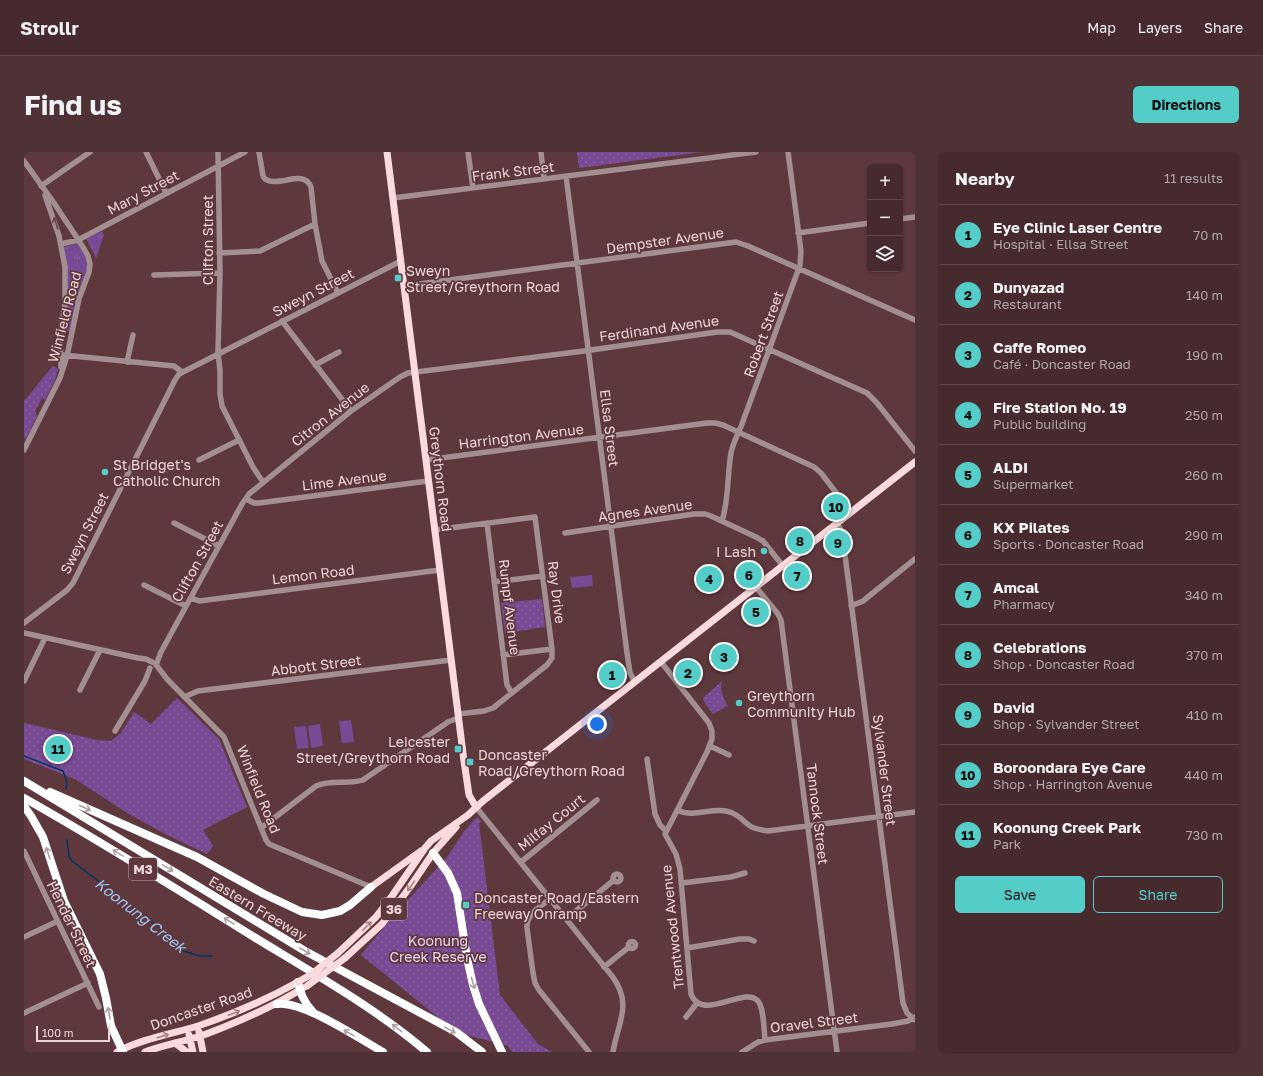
<!DOCTYPE html>
<meta charset="utf-8">
<style>
:root{--surface:#472a2e;--page:#4e3236;--text:#f1f3f6;--muted:#b0a7aa;--line:#5f464a;--accent:#54cdc8}
body{margin:0;font-family:"Golos Text",sans-serif;background:var(--page);color:var(--text)}
.controls{position:absolute;right:12px;top:12px;display:grid;overflow:hidden;border-radius:6px;box-shadow:0 1px 3px #0004}
.controls button{width:36px;height:36px;display:grid;place-items:center;padding:0;border:0;border-bottom:1px solid var(--line);background:var(--surface);color:var(--text);font:20px sans-serif}
.scale{position:absolute;left:12px;bottom:10px;width:74px;box-sizing:border-box;padding-left:4px;border:2px solid #edd4d6;border-top:0;font-size:11px;line-height:14px;white-space:nowrap;color:#edd4d6;-webkit-text-stroke:3px #5f383d;paint-order:stroke}
.you{position:absolute;left:573px;top:572px;width:14px;height:14px;margin:-10px;border:3px solid #fff;border-radius:50%;background:#1a73e8;box-shadow:0 0 0 6px #1a73e833}
.badge{display:grid;place-items:center;width:26px;height:26px;border-radius:50%;background:var(--accent);color:#111;font-size:13px;font-weight:700}
.pin{position:absolute;translate:-50% -50%;border:2px solid #fff;box-shadow:0 1px 4px #0006}
.list{margin:0;padding:0;list-style:none}
h2{display:flex;justify-content:space-between;align-items:center;height:52px;margin:0;padding:0 16px;font-size:17px}
h2 small{font-size:13px;font-weight:400;color:var(--muted)}
.list li{display:grid;grid-template-columns:26px 1fr auto;gap:12px;align-items:center;box-sizing:border-box;height:60px;padding:0 16px;border-top:1px solid var(--line)}
.list b{display:block;font-size:15px;white-space:nowrap}
.list p{margin:0;font-size:13px;white-space:nowrap;color:var(--muted)}
.list em{font-size:13px;font-style:normal;color:var(--muted)}
.actions{display:flex;gap:8px;padding:12px 16px}
.actions a{flex:1;padding:9px 0;border:1px solid var(--accent);border-radius:6px;text-align:center;font-size:14px;color:var(--accent)}
.actions .main{background:var(--accent);color:#111}
.icon{flex:none;width:22px;height:22px;fill:none;stroke:currentColor;stroke-width:2;stroke-linecap:round;stroke-linejoin:round}
.map{position:relative;flex:none;width:891px;height:900px;overflow:hidden;border-radius:6px}
header{display:flex;align-items:center;gap:24px;box-sizing:border-box;height:56px;padding:0 20px;background:var(--surface);border-bottom:1px solid var(--line)}
header strong{font-size:19px}
nav{display:flex;gap:22px;margin-inline-start:auto;font-size:14px}
.intro{display:flex;align-items:center;justify-content:space-between;box-sizing:border-box;height:96px;padding:0 24px}
h1{margin:0;font-size:28px}
.button{padding:10px 18px;border-radius:6px;background:var(--accent);color:#111;font-size:14px;font-weight:700}
main{display:flex;gap:24px;padding:0 24px}
aside{flex:1;background:var(--surface);border-radius:6px;box-shadow:0 1px 3px #0004}
.map>svg:first-child{display:block}
</style>
<header>
<strong>Strollr</strong>
<nav><a>Map</a><a>Layers</a><a>Share</a></nav>
</header>
<div class="intro"><h1>Find us</h1><a class="button">Directions</a></div>
<main>
<div class="map">
<svg width="891" height="900" viewBox="0 0 891 900">
<defs>
<pattern id="grass-tufts" width="24" height="20" patternUnits="userSpaceOnUse"><rect width="24" height="20" fill="#784a94"/><path d="M3 7l-1-3M5 7V3M7 7l1-3M15 17l-1-3M17 17v-4M19 17l1-3" fill="none" stroke="#8c63a2"/></pattern>
<pattern id="park-dots" width="8" height="8" patternUnits="userSpaceOnUse"><rect width="8" height="8" fill="#784a94"/><path d="M2 2h.1M6 6h.1" fill="none" stroke="#8c63a2" stroke-width="1.8" stroke-linecap="round"/></pattern>
</defs>
<rect width="100%" height="100%" fill="#5f383d"/>
<path fill="url(#grass-tufts)" d="M78,79l2,4 -8,24 -3,-8 -7,-12z
M54,91l5,8 5,14 -18,66 -5,1 -2,-1 3,-65 -2,-19z"/>
<path fill="url(#park-dots)" d="M553,0h125l-123,16z
M29,214l5,3 -3,11 -10,20 -3,-2 -7,13 2,5 -11,23 -2,-2v-36z
M518,447l3,28 -40,6 -4,-30z
M698,529c-3,9 2,18 6,25l-15,8 -9,-12 -1,-4z
M153,546l42,41 28,68 -44,23 10,16 -6,8 -40,-19 -40,-22 -52,-34 -51,-20v-36l73,17 14,1 10,-8 13,-21 17,12z
M453,665l5,5 -3,1 21,172 38,49 14,8h-40l-4,-6 -52,-14 -95,-77 29,-35 58,-64 17,-26z"/>
<path fill="#784a94" d="M568,423l1,11 -21,2 -2,-11z
M327,568l3,22 -12,1 -3,-22z
M296,572l3,22 -12,2 -3,-22z
M282,574l3,22 -12,1 -3,-22z"/>
<g fill="none" stroke-linecap="round" stroke-linejoin="round">
<path stroke="#003665" stroke-width="1.5" d="M0,604l39,15 4,12 -1,6
M43,688l2,17 3,4 93,71 18,19 17,5h12"/>
<path stroke="#a38f91" stroke-width="5.5" d="M122,0l20,41
M194,0l2,121 -2,79 2,19
M235,0l4,24 2,3c14,9 39,-11 46,8l4,37 7,37 16,32
M444,0l5,36
M517,0l3,27
M0,9l30,42 29,44 5,9 2,8 -1,8 -10,27 -12,57 -7,22 -36,72
M542,24l61,477 3,20 5,9
M17,34l49,-34
M21,43l14,41 6,31v36l-5,36 1,28
M369,46l363,-46
M876,67l15,-2
M774,81l72,-10
M37,92l17,-4 167,-88
M195,101l41,-2 55,-27
M130,123l66,-2
M380,134l332,-44 12,4 167,74
M258,169l69,90
M39,203l111,11 8,6
M103,210l6,-27
M291,213l24,-13
M196,217v25l2,12 31,61 10,15
M175,308l40,-20
M402,308l281,-37h8l8,2 91,42 7,6 30,39
M222,347l8,4h5l169,-22
M698,369c7,-22 5,-45 9,-68 2,-10 7,-19 11,-29l58,-159 1,-14 -13,-99
M150,371l45,23
M463,371l20,162 5,8
M813,371l5,9 61,471 4,10 8,7
M410,378l101,-13 17,132v9l-5,7 -54,43 -9,3 -26,3
M541,381l129,-19h11l6,2 45,21 7,4 20,25
M470,430l49,-6
M120,433l42,21
M732,435l22,27 3,6 56,432
M167,446l8,3 241,-31
M827,454l12,-5 52,-42
M0,471l43,-33 6,-7 102,-203 4,-6 222,-113
M0,481l114,25 8,1 6,3
M479,503l49,-6
M637,510l48,61 3,8v8l-5,13 -42,82 11,20 4,15 11,125c11,29 54,-9 67,7 6,7 6,30 7,39
M132,513l5,-13 81,-148 7,-10 102,-83 49,-34 8,-4 176,-22 133,-19h13l137,61 10,10 38,48
M133,514l10,13 57,58 42,103 3,4 102,43
M0,529l21,-43
M56,538l20,-40
M160,545l14,-6 253,-31
M91,579l30,-50 5,-13
M686,594l19,9
M623,607l8,55 5,11 6,6
M452,655l136,169c21,28 6,46 1,76
M653,658c17,8 32,-2 49,1 11,2 16,9 24,15 5,3 11,4 18,5l147,-19
M237,676l55,-42c15,-7 32,-1 47,-6l85,-58 10,-4
M0,699l75,156
M497,710l76,-62
M589 726a4 4 0 1 1 8 0a4 4 0 1 1-8 0Z
M658,731l49,-6 14,-4
M526,747c-10,8 -24,15 -23,29l6,45 2,10 4,7 50,62
M542,767l48,-39
M0,785l34,-16
M604.5 793a3.5 3.5 0 1 1 7 0a3.5 3.5 0 1 1-7 0Z
M663,796l53,-9h9l5,2
M580,815l25,-20
M0,861l64,-30
M662,865l11,-14
M718,900l16,-10 7,-2 127,-16 16,-3 7,-4"/>
<path stroke="#fbdadd" stroke-width="7" d="M363,0l77,609 5,34 7,12
M347,735l50,-36
M314,801l38,-36 16,-21 33,-48 6,-7 37,-26 15,-14 432,-339
M321,806l37,-34 28,-37 23,-34 23,-26
M175,880l4,20
M165,883l4,17
M151,891l12,9
M93,900c24,-13 54,-18 81,-26 35,-12 68,-26 100,-44
M121,900c18,-7 37,-10 56,-16 35,-13 70,-28 102,-48"/>
<path stroke="#fff" stroke-width="8" d="M0,629l281,170 151,81 26,20
M26,640l147,65 67,37 38,18 20,3 18,-4 10,-6 21,-18
M0,646c78,44 154,92 230,139 59,36 120,70 173,115
M0,654l7,10 12,21 21,64 36,73 6,24 5,28 12,26
M409,701l15,20 9,20 10,65 6,27 6,19 23,48
M274,830c3,13 6,20 15,30
M253,852c25,-4 83,35 106,48"/>
<path stroke="#fbdadd" stroke-width="7" d="M274,830l14,-8 26,-21
M283,834l38,-28"/>
</g>
<defs><path id="oneway-shaft" d="M-6 0H5M1.5-3L5.5 0L1.5 3" fill="none" stroke-width="1.6" stroke-linecap="round" stroke-linejoin="round"/></defs>
<use stroke="#69454a" href="#oneway-shaft" transform="translate(32 71) rotate(-107)"/>
<g stroke="#af9c9e">
<use href="#oneway-shaft" transform="translate(61 656) rotate(24)"/>
<use href="#oneway-shaft" transform="translate(24 701) rotate(-108)"/>
<use href="#oneway-shaft" transform="translate(94 701) rotate(-149)"/>
<use href="#oneway-shaft" transform="translate(144 716) rotate(31)"/>
<use href="#oneway-shaft" transform="translate(205 769) rotate(-148)"/>
<use href="#oneway-shaft" transform="translate(281 799) rotate(30)"/>
<use href="#oneway-shaft" transform="translate(449 831) rotate(74)"/>
<use href="#oneway-shaft" transform="translate(85 861) rotate(-99)"/>
<use href="#oneway-shaft" transform="translate(373 876) rotate(-142)"/>
<use href="#oneway-shaft" transform="translate(426 878) rotate(29)"/>
<use href="#oneway-shaft" transform="translate(325 881) rotate(-151)"/>
</g>
<g stroke="#a58185">
<use href="#oneway-shaft" transform="translate(387 734) rotate(125)"/>
<use href="#oneway-shaft" transform="translate(343 774) rotate(-45)"/>
<use href="#oneway-shaft" transform="translate(210 861) rotate(-21)"/>
<use href="#oneway-shaft" transform="translate(139 884) rotate(-17)"/>
</g>
<g fill="#54cdc8" stroke="#5f383d" stroke-width="1.5">
<rect x="370" y="122" width="8" height="8" rx="2"/>
<circle cx="81" cy="320" r="4"/>
<circle cx="740" cy="399" r="4"/>
<circle cx="715" cy="551" r="4"/>
<rect x="430" y="593" width="8" height="8" rx="2"/>
<rect x="442" y="606" width="8" height="8" rx="2"/>
<rect x="438" y="749" width="8" height="8" rx="2"/>
</g>
<g text-anchor="middle" dominant-baseline="central" stroke-width="3.5" stroke-linejoin="round" paint-order="stroke">
<g fill="#5f383d" stroke="#c2a5a8" stroke-width="1">
<rect x="105" y="706" width="28" height="22" rx="3"/>
<rect x="357" y="746" width="26" height="22" rx="3"/>
</g>
<g font-size="13" font-weight="bold" fill="#edd4d6">
<text x="119" y="717">M3</text>
<text x="370" y="757">36</text>
</g>
<g font-size="14" fill="#edd4d6" stroke="#5f383d">
<text transform="translate(489 19) rotate(-7)">Frank Street</text>
<text transform="translate(119 40) rotate(-28)">Mary Street</text>
<text transform="translate(183 88) rotate(-90)">Clifton Street</text>
<text transform="translate(641 88) rotate(-8)">Dempster Avenue</text>
<text transform="translate(289 140) rotate(-27)">Sweyn Street</text>
<text transform="translate(40 165) rotate(-75)">Winfield Road</text>
<text transform="translate(635 176) rotate(-8)">Ferdinand Avenue</text>
<text transform="translate(739 182) rotate(-70)">Robert Street</text>
<text transform="translate(306 262) rotate(-38)">Citron Avenue</text>
<text transform="translate(586 276) rotate(83)">Ellsa Street</text>
<text transform="translate(497 284) rotate(-7)">Harrington Avenue</text>
<text transform="translate(417 327) rotate(83)">Greythorn Road</text>
<text transform="translate(320 328) rotate(-7)">Lime Avenue</text>
<text transform="translate(621 358) rotate(-8)">Agnes Avenue</text>
<text transform="translate(60 381) rotate(-63)">Sweyn Street</text>
<text transform="translate(173 409) rotate(-61)">Clifton Street</text>
<text transform="translate(289 422) rotate(-7)">Lemon Road</text>
<text transform="translate(533 440) rotate(83)">Ray Drive</text>
<text transform="translate(486 455) rotate(83)">Rumpf Avenue</text>
<text transform="translate(292 513) rotate(-7)">Abbott Street</text>
<text transform="translate(861 618) rotate(83)">Sylvander Street</text>
<text transform="translate(235 637) rotate(68)">Winfield Road</text>
<text transform="translate(794 662) rotate(83)">Tannock Street</text>
<text transform="translate(527 670) rotate(-39)">Milfay Court</text>
<text transform="translate(234 756) rotate(31)">Eastern Freeway</text>
<text transform="translate(48 772) rotate(64)">Hender Street</text>
<text transform="translate(648 775) rotate(-96)">Trentwood Avenue</text>
<text transform="translate(177 856) rotate(-19)">Doncaster Road</text>
<text transform="translate(790 870) rotate(-7)">Oravel Street</text>
</g>
<g font-size="14" fill="#edd4d6" stroke="#5f383d" text-anchor="start">
<text x="382" y="118">Sweyn<tspan x="382" dy="16">Street/Greythorn Road</tspan></text>
<text x="89" y="312">St Bridget's<tspan x="89" dy="16">Catholic Church</tspan></text>
<text x="732" y="399" text-anchor="end">I Lash</text>
<text x="723" y="543">Greythorn<tspan x="723" dy="16">Community Hub</tspan></text>
<text x="426" y="589" text-anchor="end">Leicester<tspan x="426" dy="16">Street/Greythorn Road</tspan></text>
<text x="454" y="602">Doncaster<tspan x="454" dy="16">Road/Greythorn Road</tspan></text>
<text x="450" y="745">Doncaster Road/Eastern<tspan x="450" dy="16">Freeway Onramp</tspan></text>
</g>
<g font-size="14" fill="#e8d8f3" stroke="#5f383d">
<text x="414" y="788">Koonung<tspan x="414" dy="16">Creek Reserve</tspan></text>
</g>
<g font-size="15" font-style="italic" fill="#9ec7f5" stroke="#5f383d">
<text transform="translate(117 763) rotate(38)">Koonung Creek</text>
</g>
</g>
</svg>
<div class="controls">
<button>+</button>
<button>−</button>
<button><svg class="icon" aria-label="layers" viewBox="0 0 24 24"><path d="M12 4l9 5-9 5-9-5zM3 14l9 5 9-5"/></svg></button>
</div>
<div class="scale">100 m</div>
<div class="you"></div>
<div class="pin badge" style="left:588px;top:523px">1</div>
<div class="pin badge" style="left:664px;top:521px">2</div>
<div class="pin badge" style="left:700px;top:505px">3</div>
<div class="pin badge" style="left:685px;top:427px">4</div>
<div class="pin badge" style="left:732px;top:460px">5</div>
<div class="pin badge" style="left:725px;top:423px">6</div>
<div class="pin badge" style="left:773px;top:424px">7</div>
<div class="pin badge" style="left:776px;top:389px">8</div>
<div class="pin badge" style="left:814px;top:391px">9</div>
<div class="pin badge" style="left:812px;top:355px">10</div>
<div class="pin badge" style="left:34px;top:597px">11</div>
</div>
<aside>
<h2>Nearby<small>11 results</small></h2>
<ul class="list">
<li><span class="badge">1</span><div><b>Eye Clinic Laser Centre</b><p>Hospital · Ellsa Street</p></div><em>70 m</em></li>
<li><span class="badge">2</span><div><b>Dunyazad</b><p>Restaurant</p></div><em>140 m</em></li>
<li><span class="badge">3</span><div><b>Caffe Romeo</b><p>Café · Doncaster Road</p></div><em>190 m</em></li>
<li><span class="badge">4</span><div><b>Fire Station No. 19</b><p>Public building</p></div><em>250 m</em></li>
<li><span class="badge">5</span><div><b>ALDI</b><p>Supermarket</p></div><em>260 m</em></li>
<li><span class="badge">6</span><div><b>KX Pilates</b><p>Sports · Doncaster Road</p></div><em>290 m</em></li>
<li><span class="badge">7</span><div><b>Amcal</b><p>Pharmacy</p></div><em>340 m</em></li>
<li><span class="badge">8</span><div><b>Celebrations</b><p>Shop · Doncaster Road</p></div><em>370 m</em></li>
<li><span class="badge">9</span><div><b>David</b><p>Shop · Sylvander Street</p></div><em>410 m</em></li>
<li><span class="badge">10</span><div><b>Boroondara Eye Care</b><p>Shop · Harrington Avenue</p></div><em>440 m</em></li>
<li><span class="badge">11</span><div><b>Koonung Creek Park</b><p>Park</p></div><em>730 m</em></li>
</ul>
<div class="actions"><a class="main">Save</a><a>Share</a></div>
</aside>
</main>
